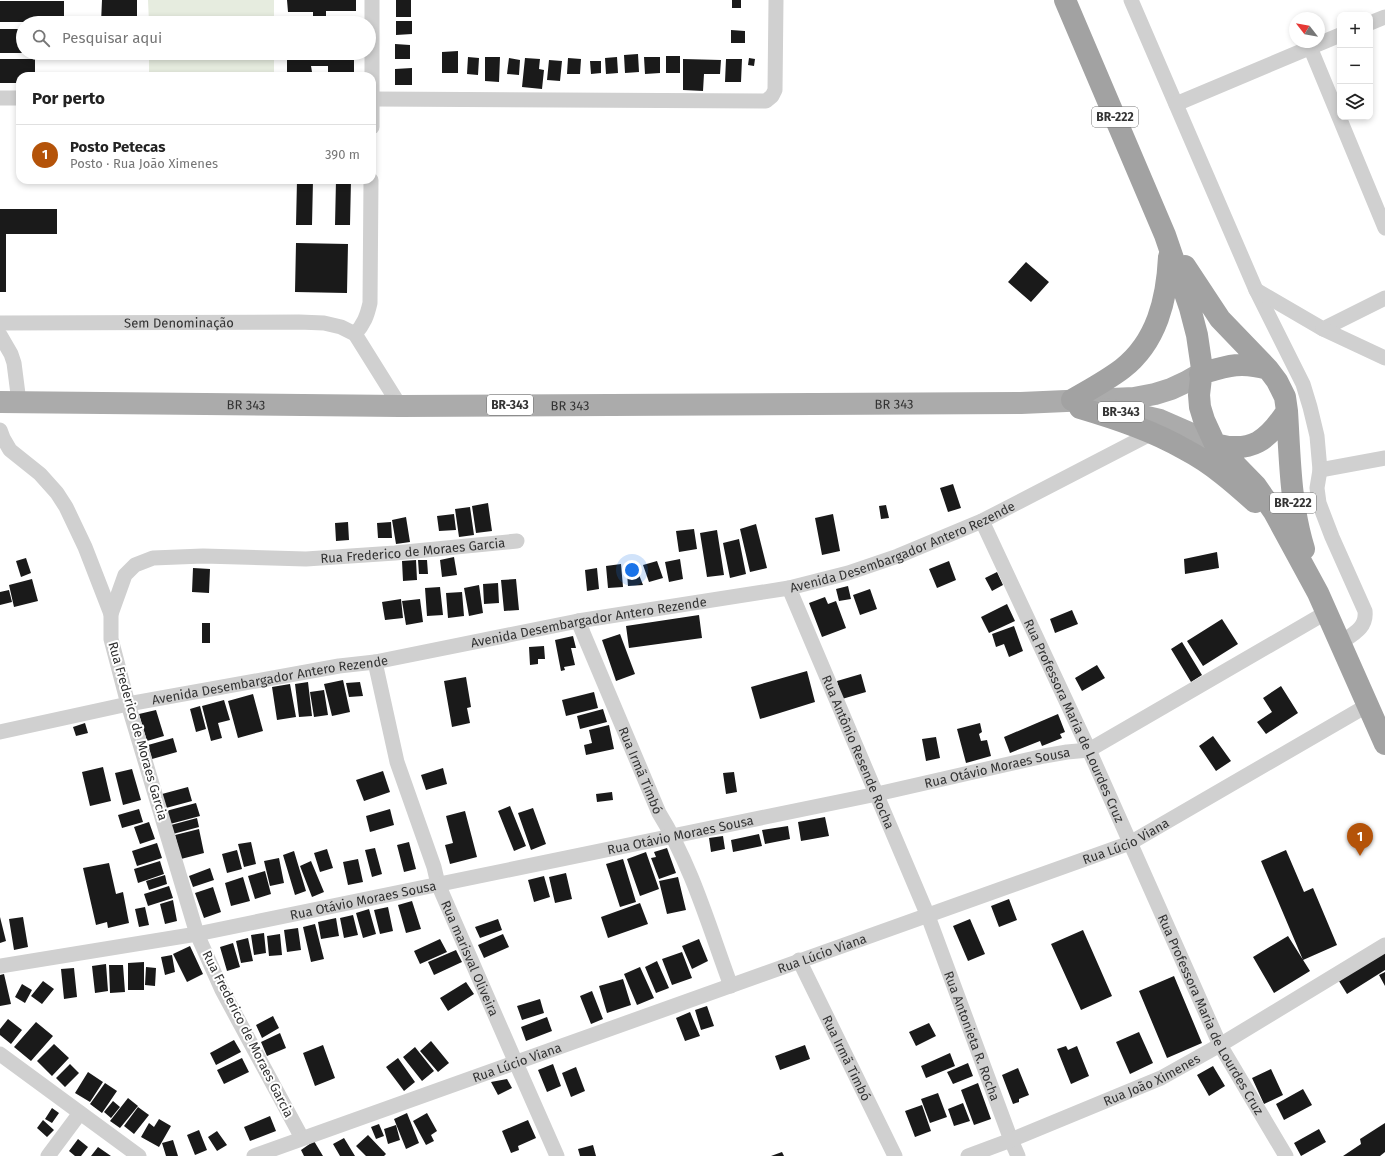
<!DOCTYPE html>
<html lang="pt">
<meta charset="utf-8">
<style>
:root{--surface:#fff;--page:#f2f2f2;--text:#222;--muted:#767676;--line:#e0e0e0;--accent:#b45309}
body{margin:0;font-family:"Fira Sans",sans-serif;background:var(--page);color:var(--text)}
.controls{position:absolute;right:12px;top:12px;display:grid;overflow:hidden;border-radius:8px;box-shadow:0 2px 6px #0003}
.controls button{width:36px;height:36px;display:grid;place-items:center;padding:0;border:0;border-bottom:1px solid var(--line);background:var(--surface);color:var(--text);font:20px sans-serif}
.compass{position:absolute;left:1289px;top:12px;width:36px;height:36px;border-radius:50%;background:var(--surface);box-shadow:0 2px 6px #0003;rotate:301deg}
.you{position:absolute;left:632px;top:570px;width:14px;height:14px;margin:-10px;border:3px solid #fff;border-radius:50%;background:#1a73e8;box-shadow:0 0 0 6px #1a73e833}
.badge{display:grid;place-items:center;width:26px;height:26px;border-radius:50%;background:var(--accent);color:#fff;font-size:13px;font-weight:700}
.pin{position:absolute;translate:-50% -33px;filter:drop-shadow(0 1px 2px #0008)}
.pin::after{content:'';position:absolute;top:21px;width:14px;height:12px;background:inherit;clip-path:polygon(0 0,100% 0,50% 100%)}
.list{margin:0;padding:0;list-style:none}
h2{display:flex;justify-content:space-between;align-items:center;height:52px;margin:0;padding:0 16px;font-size:17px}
h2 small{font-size:13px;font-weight:400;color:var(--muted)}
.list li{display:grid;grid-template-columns:26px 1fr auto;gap:12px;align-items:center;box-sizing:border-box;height:60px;padding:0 16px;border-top:1px solid var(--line)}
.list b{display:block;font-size:15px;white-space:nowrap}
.list p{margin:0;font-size:13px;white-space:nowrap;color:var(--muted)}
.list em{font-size:13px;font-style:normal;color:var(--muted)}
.icon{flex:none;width:22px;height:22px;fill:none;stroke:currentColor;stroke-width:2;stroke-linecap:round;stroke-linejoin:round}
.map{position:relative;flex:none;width:1385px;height:1156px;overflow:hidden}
.search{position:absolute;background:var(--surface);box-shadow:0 2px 6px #0003;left:16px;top:16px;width:360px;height:44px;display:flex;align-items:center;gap:10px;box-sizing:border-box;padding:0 14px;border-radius:22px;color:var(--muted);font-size:15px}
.panel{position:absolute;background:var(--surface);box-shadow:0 2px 6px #0003;left:16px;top:72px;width:360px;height:112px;border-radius:12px}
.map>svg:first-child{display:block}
</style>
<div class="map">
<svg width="1385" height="1156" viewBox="0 0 1385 1156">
<rect width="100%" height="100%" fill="#fff"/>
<path fill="#e6ecdf" d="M148,0h126v23h-125z
M149,53h125v23h-125z"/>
<path fill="#1a1a1a" d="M102,0h35v23h-36z
M287,0h69v11h-30v12h-13v-11h-25z
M396,0h15v17h-15z
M732,0h9v8h-9z
M0,1h64v21h-64z
M396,21h16v13l-16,1z
M0,29h23v24h-23z
M731,30l14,1v12h-14z
M395,44l15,1v14h-15z
M458,51v22h-16v-21z
M100,53h36v5l-36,-1z
M287,53h67v19l-26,1v-7h-17l1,6h-25z
M638,54l1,18 -14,1 -1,-18z
M666,56h14v17h-14z
M468,57l11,1 -1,17 -11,-1z
M485,57h15l-1,25 -14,-1z
M617,57l1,16 -12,1 -1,-16z
M644,57h16v16l-15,1z
M509,58l11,2 -1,15 -12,-1z
M525,58l15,1 -1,10 5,1 -2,19 -20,-2z
M568,58l13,1 -1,15h-13z
M749,58l6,1 -1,7 -6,-1z
M0,59h35v17h-15v7h-20z
M683,59l38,1 -1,14h-16l-1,17 -20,-1z
M726,59h16l-1,23h-16z
M549,60l13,1 -2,20 -13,-1z
M590,61h11v12l-10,1z
M412,68v17h-17v-16z
M297,180h16l-1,45h-16z
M336,180h15l-1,45h-15z
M0,209h57v25h-51v58h-6z
M296,243l52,1 -1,49 -52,-1z
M1026,262l23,20 -18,20 -23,-20z
M953,484l8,24 -13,4 -8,-24z
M488,503l4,28 -16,2 -4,-27z
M886,505l3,13 -8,1 -2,-13z
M470,507l4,28 -15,2 -4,-28z
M454,514l2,16 -17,1 -2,-15z
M833,514l7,37 -18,4 -7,-37z
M406,517l4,25 -14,2 -4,-24z
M348,522l1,18 -13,1 -1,-18z
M391,522l1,16h-14l-1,-15z
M756,524l11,44 -17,4 -10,-43z
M694,529l3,20 -18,3 -3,-21z
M717,530l7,45 -17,2 -7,-44z
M739,539l7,35 -16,4 -7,-35z
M1217,552l2,16 -34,6 -1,-15z
M454,557l3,18 -15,2 -2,-17z
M26,558l5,15 -10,4 -5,-16z
M680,559l3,20 -14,3 -4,-20z
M416,560l1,20 -14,1 -1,-20z
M418,560h9l1,14h-9z
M657,561l6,17 -14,4 -6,-17z
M949,561l7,19 -19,8 -8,-19z
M621,564l2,23 -15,1 -2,-22z
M193,568l17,1 -1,24 -17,-1z
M597,568l2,21 -12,2 -2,-21z
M638,572l5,13 -15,1 -1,-13z
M997,572l6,13 -11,6 -7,-13z
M32,579l6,22 -24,6 -5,-22z
M516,579l3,31 -15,1 -3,-31z
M498,583l1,20 -15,1 -1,-20z
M479,585l4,28 -14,3 -5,-28z
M848,586l3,13 -12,2 -3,-12z
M440,587l3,28 -16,1 -2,-28z
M870,589l7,20 -17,6 -7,-20z
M9,590l3,12 -12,3v-13z
M462,592l2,24 -16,2 -2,-25z
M825,597l3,7 8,-3 10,27 -24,9 -13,-34z
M401,599l2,19 -18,2 -3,-18z
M420,599l3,23 -17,3 -4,-24z
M1007,604l8,17 -26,12 -8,-16z
M1072,610l6,14 -23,9 -5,-14z
M699,615l3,23 -73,10 -3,-22z
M1222,619l16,25 -35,22 -16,-25z
M202,623h8v20h-8z
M1014,626l9,25 -14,6 -5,-13 -8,3 -4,-13z
M620,634l15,40 -19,7 -14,-41z
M573,636l3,12h-5l4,17 -11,2 1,3 -4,1 -6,-31z
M1182,642l20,33 -11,7 -20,-33z
M544,646l1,13h-7v5l-8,1 -1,-18z
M1097,665l8,13 -23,13 -7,-13z
M807,671l8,31 -55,17 -9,-32z
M861,674l5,18 -24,7 -5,-18z
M466,677l5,30 -4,1 3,15 -18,4 -8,-46z
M343,680l7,32 -18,4 -8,-32z
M308,682l4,34 -13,1 -4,-33z
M360,682l3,14 -14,1 -3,-14z
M290,684l6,33 -19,3 -5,-33z
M1281,686l17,27 -32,21 -9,-12 15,-10 -9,-14z
M324,690l4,25 -14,2 -4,-25z
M594,692l4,16 -32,8 -4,-16z
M253,694l10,37 -25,7 -10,-37z
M224,700l6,20 -12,3 4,15 -11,3 -9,-35z
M200,706l6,23 -10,3 -6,-23z
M603,709l4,13 -27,7 -3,-13z
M156,710l8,26 -17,5 -8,-27z
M1058,714l7,18 -5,2 2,4 -20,8 -2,-5 -30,12 -6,-16z
M85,723l3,10 -12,3 -3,-9z
M980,723l2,9 -3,2 2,7 6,-1 4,16 -25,7 -9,-34z
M609,725l5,24 -28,6 -2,-10 8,-2 -3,-13z
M1213,736l18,25 -15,10 -17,-25z
M936,737l4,21 -14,3 -4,-22z
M173,738l4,14 -25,7 -4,-14z
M103,767l8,34 -21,5 -8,-34z
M443,768l4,16 -21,6 -5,-15z
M132,769l9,31 -18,5 -8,-32z
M383,771l7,21 -26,9 -8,-21z
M734,772l3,20 -11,2 -3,-21z
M188,787l4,14 -26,7 -4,-14z
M612,792l1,8 -16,2 -1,-8z
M196,803l4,13 -30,8 -4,-13z
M510,806l16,40 -12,5 -16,-40z
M533,808l13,36 -15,6 -13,-37z
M139,809l4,13 -21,6 -4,-13z
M390,809l4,16 -24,7 -4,-16z
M465,811l12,46 -27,7 -5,-19 8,-2 -7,-27z
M825,817l4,19 -28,5 -3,-19z
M197,818l2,9 -26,7 -2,-9z
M149,822l6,17 -15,5 -6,-17z
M788,826l2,13 -25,5 -3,-14z
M199,829l5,24 -23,6 -6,-24z
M759,834l3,12 -29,6 -2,-12z
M723,836l2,13 -14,3 -2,-14z
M251,842l5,22 -12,3 -6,-23z
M409,842l7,27 -12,3 -7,-27z
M157,843l5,15 -25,8 -5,-15z
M375,848l7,26 -10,3 -7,-27z
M667,848l9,25 -17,6 -8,-21 5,-1 -2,-5z
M327,849l6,19 -13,4 -6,-19z
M237,850l5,19 -15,4 -5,-19z
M1286,850l18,42 9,-4 24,57 -34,15 -42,-99z
M294,851l12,40 -11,4 -12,-40z
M646,852l13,37 -19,7 -13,-37z
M279,858l5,25 -14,3 -6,-25z
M358,859l5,23 -15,3 -5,-23z
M623,859l13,43 -16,5 -14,-43z
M160,861l4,13 -26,9 -4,-14z
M311,861l13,31 -12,5 -12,-31z
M109,863l7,31 7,-2 6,31 -21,5 -1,-6 -11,3 -13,-57z
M210,868l4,12 -21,7 -4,-11z
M265,871l6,23 -16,5 -7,-23z
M566,873l6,26 -17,4 -6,-26z
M165,875l2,9 -18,6 -3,-9z
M544,876l6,21 -16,5 -6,-22z
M243,877l7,24 -19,5 -6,-23z
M678,877l8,33 -19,4 -8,-33z
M169,886l4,12 -25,8 -4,-12z
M213,887l8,25 -17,6 -9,-25z
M1009,899l8,21 -18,7 -8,-21z
M173,900l4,21 -12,3 -5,-20z
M412,901l9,28 -15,4 -8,-28z
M640,903l8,21 -40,14 -7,-21z
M145,907l4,18 -10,2 -4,-18z
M388,907l5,24 -13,3 -6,-24z
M369,909l7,25 -13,4 -7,-25z
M353,915l5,20 -14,3 -4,-20z
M0,917l6,24 -6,2z
M23,917l5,30 -14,3 -5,-31z
M336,918l3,18 -18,3 -3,-17z
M498,919l4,11 -22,8 -5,-11z
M970,919l15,35 -17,7 -15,-35z
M315,924l9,35 -13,3 -8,-35z
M298,928l3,22 -14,2 -3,-22z
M1083,930l29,66 -31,14 -30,-66z
M264,933l2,20 -12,2 -3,-20z
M280,934l2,21 -13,1 -2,-20z
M503,934l6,13 -25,11 -6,-13z
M1288,936l22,35 -36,22 -21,-36z
M248,938l5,23 -12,2 -5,-22z
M440,939l7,13 -27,12 -6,-13z
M699,939l9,22 -16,8 -10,-23z
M233,943l7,24 -13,4 -7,-24z
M190,946l13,28 -16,8 -14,-28z
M1385,949v21l-38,24 -10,-16z
M456,950l6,12 -28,13 -6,-13z
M682,952l10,26 -20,7 -10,-26z
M172,955l3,17 -10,3 -4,-18z
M657,961l12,27 -13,5 -11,-26z
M144,962v28h-16v-27z
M106,964l2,27 -13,2 -3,-27z
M109,965h14l2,27 -15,1z
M146,967l10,1 -1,18 -10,-1z
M640,967l14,31 -17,7 -13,-31z
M74,968l3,29 -13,2 -3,-30z
M1385,972v14l-6,-11z
M4,974l7,30 -11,2v-31z
M1174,976l28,67 -35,15 -28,-67z
M623,979l8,26 -24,8 -8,-27z
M43,981l11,8 -12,15 -11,-8z
M466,982l8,12 -26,17 -8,-13z
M22,984l10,6 -7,13 -10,-6z
M592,991l11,28 -12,5 -11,-28z
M540,999l4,14 -22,7 -5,-14z
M707,1006l7,20 -13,4 -6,-20z
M690,1012l10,24 -15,5 -9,-23z
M273,1016l6,12 -17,10 -6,-13z
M547,1017l5,14 -26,10 -5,-14z
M8,1019l14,11 -11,14 -11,-9v-6z
M36,1022l17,14 -22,25 -17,-14z
M929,1023l7,13 -20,10 -7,-14z
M1139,1032l14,31 -23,11 -14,-32z
M280,1033l6,15 -19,8 -6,-14z
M234,1040l7,12 -25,13 -6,-12z
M431,1041l18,22 -11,9 -18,-21z
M54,1044l15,14 -17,18 -15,-15z
M323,1045l12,33 -20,8 -12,-33z
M805,1045l5,14 -30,11 -5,-14z
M1066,1046l2,4 9,-4 12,30 -18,8 -14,-35z
M415,1047l19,24 -12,10 -19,-24z
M950,1053l5,13 -29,12 -5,-12z
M242,1058l7,14 -25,12 -7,-14z
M398,1058l17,24 -11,9 -18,-24z
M968,1063l5,13 -20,8 -6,-12z
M70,1064l9,9 -14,14 -9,-9z
M553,1064l8,22 -14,6 -9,-22z
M1213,1066l12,20 -16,10 -12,-21z
M576,1067l9,24 -14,6 -9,-24z
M1018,1068l11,27 -10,4v3l-6,2 -11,-29z
M1271,1069l12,26 -19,9 -12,-26z
M88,1072l15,10 -13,20 -15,-9z
M507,1079l5,9 -14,7 -7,-13z
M105,1083l12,8 -15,22 -12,-9z
M978,1083l13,36 -17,6 -13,-35z
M1303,1089l9,16 -28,15 -8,-16z
M938,1093l9,24 -17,6 -9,-24z
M128,1098l10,8 -18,22 -10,-7z
M113,1101l7,6 -9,11 -7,-6z
M963,1103l7,18 -16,5 -6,-17z
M922,1105l9,26 -16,6 -10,-26z
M138,1107l11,8 -15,19 -10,-8z
M52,1108l7,5 -7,10 -7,-4z
M407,1113l12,30 -13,6 -12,-30z
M427,1113l10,18 -6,4 3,6 -8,4 -13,-24z
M270,1116l6,15 -26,10 -6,-14z
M159,1119l12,7 -12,21 -18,-10 8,-14 5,4z
M43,1120l11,10 -7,7 -10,-9z
M528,1120l8,18 -18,8 1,4 -8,3 -9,-22z
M1385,1123v29l-5,4h-37l18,-12 -1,-5z
M379,1124l5,12 -8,3 -5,-12z
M396,1125l4,15 -12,4 -4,-15z
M1319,1129l7,13 -25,14 -7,-13z
M199,1130l8,20 -12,5 -8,-20z
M217,1131l10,14 -10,6 -9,-14z
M368,1135l18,19 -2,2h-18l-10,-10z
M344,1138l11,18h-15l-7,-12z
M78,1139l10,8 -7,9h-6l-6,-5z
M173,1140l5,16h-12l-4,-13z
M314,1141l9,15h-19l-3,-6z
M593,1145l3,11h-16l-2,-7z
M98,1147l13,9h-20z
M782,1152l2,4h-13z"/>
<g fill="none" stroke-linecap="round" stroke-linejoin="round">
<g stroke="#d0d0d0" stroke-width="15">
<path d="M1131,0l125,290 47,94 7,23 7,29 3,34 -3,18 2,15 13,34 33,74c2,17 -12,23 -25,32"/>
<path d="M1370,23l15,-6"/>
<path d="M1310,47l75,181"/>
<path d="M0,98h20"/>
<path d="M372,99l394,2 6,-5 3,-6 1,-90"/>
<path d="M1176,104l164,-69"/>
<path d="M372,127v-127"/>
<path d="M1256,290l67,39 62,-31"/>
<path id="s1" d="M0,323l299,-1 25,1 17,4 14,7 45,72"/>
<path d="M1323,329l62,29"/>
<path d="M355,334c9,-10 12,-18 15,-31l1,-123"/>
<path d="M0,335l11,19 3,9 5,39"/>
<path d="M0,430l3,8 7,12 30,24 17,19 9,14 19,40 26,67"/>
<path d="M1320,470l65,-12"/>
<path id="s2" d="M982,521l107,229 131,295 66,111"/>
<path id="s3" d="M789,588l139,328 83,224 7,16"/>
<path id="s4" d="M578,621l81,192c33,53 50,114 72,173"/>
<path id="s5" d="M375,662l22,100 37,105 4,17 78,179 41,93"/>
<path id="s6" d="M0,732l128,-28 211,-38 36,-4 203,-41 211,-33 59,-15 50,-17 84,-35 170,-88"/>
<path id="s7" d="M799,960l96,196"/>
<path id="s8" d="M0,966l197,-32 680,-140 167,-38 23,-4 22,-2 238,-138"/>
<path d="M0,1054l139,102"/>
<path id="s9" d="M302,1138l-80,-148 -25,-56 -69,-230 -17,-65v-25l9,-25 5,-14 10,-10 18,-7 50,-2 103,3 89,-6 122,-12"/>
<path d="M48,1156l32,-43"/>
<path id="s10" d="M254,1156l876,-313 238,-138"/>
<path id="s11" d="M968,1156l43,-16 150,-62 59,-33 165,-100"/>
</g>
<g stroke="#ababab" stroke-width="22">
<path id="s12" d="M0,402l400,4 621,-3 113,-5 21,-4 16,-5 15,-7 14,-8"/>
<path d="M1104,409l26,4 30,7 55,24"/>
</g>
<path stroke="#a2a2a2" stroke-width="22" d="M1065,0l100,235 25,73 7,27 5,34 -3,26 1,12 4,13 11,24 41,42 18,26 44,81 67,151
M1185,266l35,53 48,50 9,12 8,16 2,14c3,48 3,92 17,138
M1200,374c27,-8 40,-13 68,-5
M1072,400c17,-10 34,-19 50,-31 35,-27 45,-70 47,-112
M1080,408c37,11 73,23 106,42 25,13 48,33 69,52
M1215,444c37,10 53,-4 72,-33"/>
</g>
<g text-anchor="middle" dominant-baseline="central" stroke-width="4" stroke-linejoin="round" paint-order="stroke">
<g fill="#fff" stroke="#707070" stroke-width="1">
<rect x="1092" y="107" width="46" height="20" rx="3"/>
<rect x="487" y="395" width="46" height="20" rx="3"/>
<rect x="1098" y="402" width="46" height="20" rx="3"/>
<rect x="1270" y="493" width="46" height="20" rx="3"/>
</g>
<g font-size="12" font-weight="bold" fill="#333">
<text x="1115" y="117">BR-222</text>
<text x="510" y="405">BR-343</text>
<text x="1121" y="412">BR-343</text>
<text x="1293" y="503">BR-222</text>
</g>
<g font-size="13" fill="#333" stroke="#fff">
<text stroke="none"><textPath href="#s1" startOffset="179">Sem Denominação</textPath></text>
<text stroke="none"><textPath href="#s12" startOffset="894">BR 343</textPath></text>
<text stroke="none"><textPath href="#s12" startOffset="246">BR 343</textPath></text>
<text stroke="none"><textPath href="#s12" startOffset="570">BR 343</textPath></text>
<text stroke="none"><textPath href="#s6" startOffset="923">Avenida Desembargador Antero Rezende</textPath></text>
<text stroke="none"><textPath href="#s9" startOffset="897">Rua Frederico de Moraes Garcia</textPath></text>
<text stroke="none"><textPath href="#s6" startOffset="599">Avenida Desembargador Antero Rezende</textPath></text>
<text stroke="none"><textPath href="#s6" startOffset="275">Avenida Desembargador Antero Rezende</textPath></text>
<text stroke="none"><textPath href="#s2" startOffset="220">Rua Professora Maria de Lourdes Cruz</textPath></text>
<text transform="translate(138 731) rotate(74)">Rua Frederico de Moraes Garcia</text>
<text stroke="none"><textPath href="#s3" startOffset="178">Rua Antônio Resende Rocha</textPath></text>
<text stroke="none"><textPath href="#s8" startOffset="1017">Rua Otávio Moraes Sousa</textPath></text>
<text stroke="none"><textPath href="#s4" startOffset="162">Rua Irmã Timbó</textPath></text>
<text stroke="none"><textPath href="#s8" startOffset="693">Rua Otávio Moraes Sousa</textPath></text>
<text stroke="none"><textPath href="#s10" startOffset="927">Rua Lúcio Viana</textPath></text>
<text stroke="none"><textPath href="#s8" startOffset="369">Rua Otávio Moraes Sousa</textPath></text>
<text stroke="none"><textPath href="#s10" startOffset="603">Rua Lúcio Viana</textPath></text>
<text stroke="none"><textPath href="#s5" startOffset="312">Rua marisval Oliveira</textPath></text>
<text stroke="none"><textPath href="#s2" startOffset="544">Rua Professora Maria de Lourdes Cruz</textPath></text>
<text transform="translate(248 1034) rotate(63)">Rua Frederico de Moraes Garcia</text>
<text stroke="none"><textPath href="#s3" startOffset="484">Rua Antonieta R. Rocha</textPath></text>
<text stroke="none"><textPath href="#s7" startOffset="109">Rua Irmã Timbó</textPath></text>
<text stroke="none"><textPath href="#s10" startOffset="279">Rua Lúcio Viana</textPath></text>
<text stroke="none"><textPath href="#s11" startOffset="199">Rua João Ximenes</textPath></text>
</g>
</g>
</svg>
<div class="controls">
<button>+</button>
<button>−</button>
<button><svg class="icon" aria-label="layers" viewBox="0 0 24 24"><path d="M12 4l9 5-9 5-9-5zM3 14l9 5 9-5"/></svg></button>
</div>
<svg class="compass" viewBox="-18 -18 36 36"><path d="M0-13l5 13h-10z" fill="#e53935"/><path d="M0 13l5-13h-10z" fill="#767676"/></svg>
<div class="you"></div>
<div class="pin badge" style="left:1360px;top:856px">1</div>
<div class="search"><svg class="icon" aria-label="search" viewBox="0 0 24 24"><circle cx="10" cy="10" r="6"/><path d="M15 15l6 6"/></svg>Pesquisar aqui</div>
<section class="panel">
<h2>Por perto<small></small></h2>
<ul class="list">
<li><span class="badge">1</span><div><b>Posto Petecas</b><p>Posto · Rua João Ximenes</p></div><em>390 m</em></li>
</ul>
</section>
</div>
